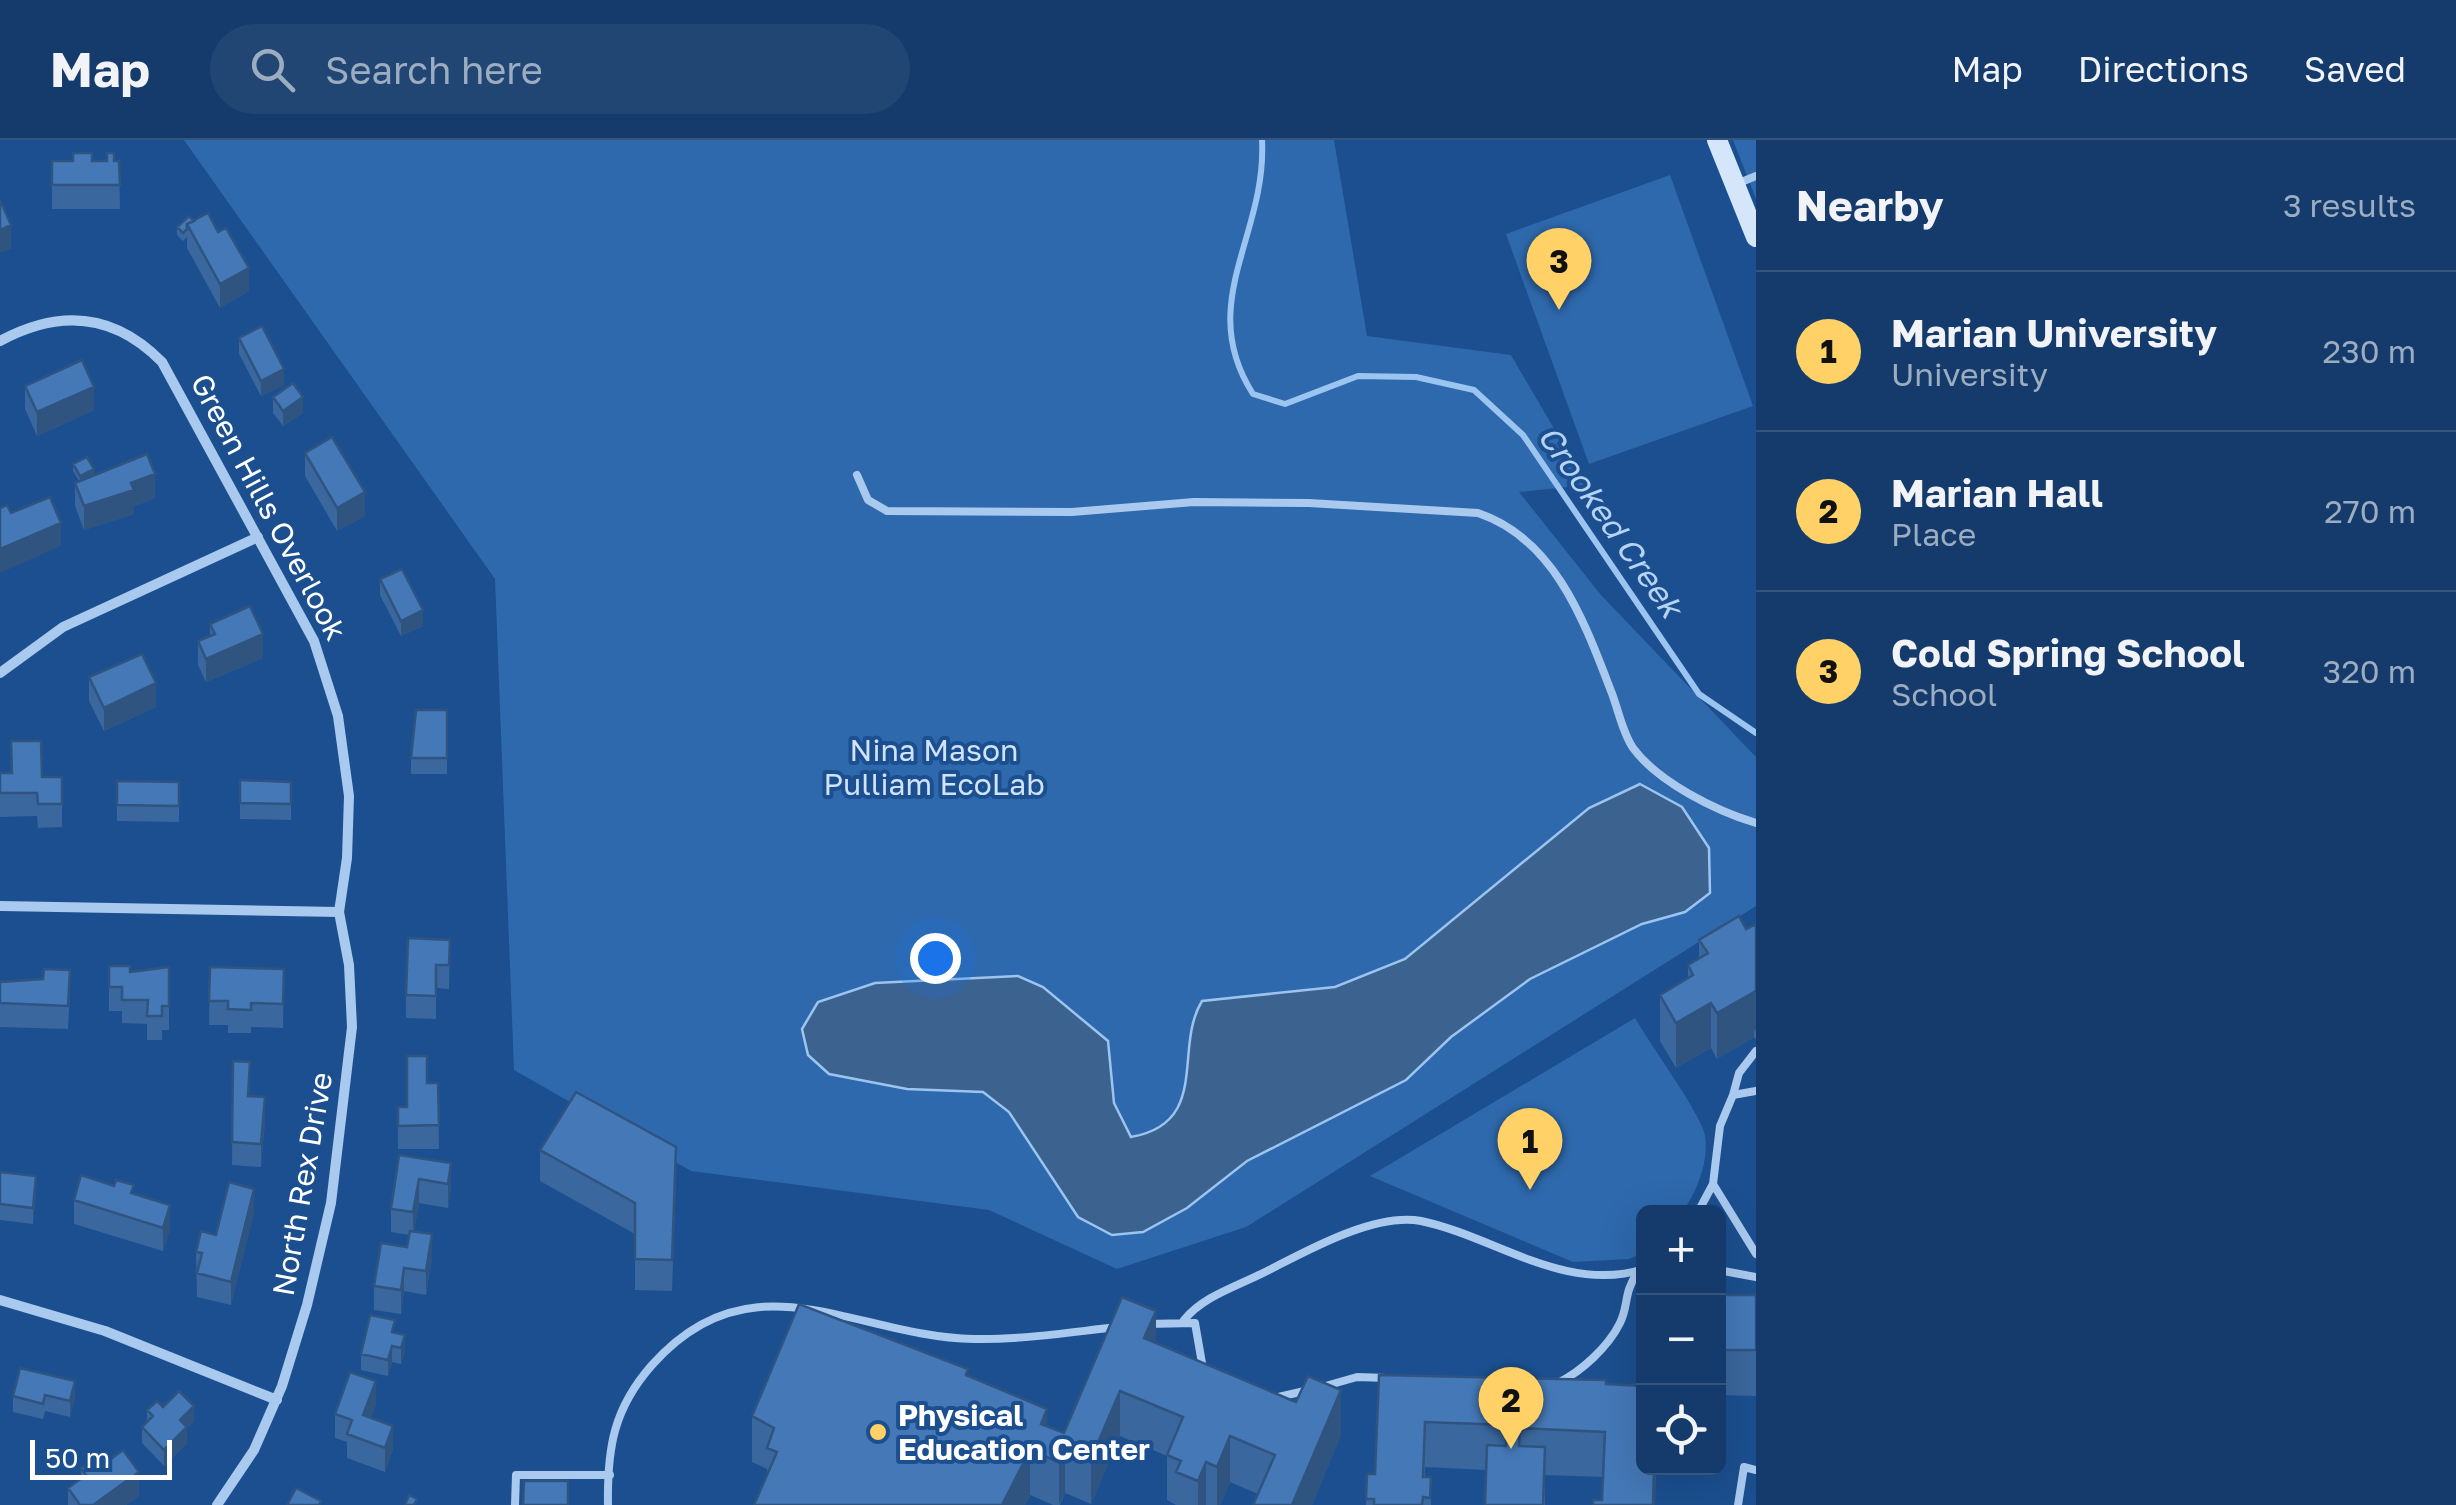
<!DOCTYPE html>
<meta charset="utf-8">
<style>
:root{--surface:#143b6b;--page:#214673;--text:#f1f3f6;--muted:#9dadc1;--line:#33557e;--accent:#ffd166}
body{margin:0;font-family:"Golos Text",sans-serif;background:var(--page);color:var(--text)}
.controls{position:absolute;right:30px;bottom:30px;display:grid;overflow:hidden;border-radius:15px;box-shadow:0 10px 40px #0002}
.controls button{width:90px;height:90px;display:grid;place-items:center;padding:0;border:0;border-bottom:2px solid var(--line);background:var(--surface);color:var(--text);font:50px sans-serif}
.scale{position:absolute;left:30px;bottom:25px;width:142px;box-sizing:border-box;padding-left:10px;border:5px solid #fff;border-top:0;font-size:28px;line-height:35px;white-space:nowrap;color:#fff;-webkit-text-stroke:8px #1b4f8f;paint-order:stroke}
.you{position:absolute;left:935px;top:818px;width:35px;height:35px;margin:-25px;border:8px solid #fff;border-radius:50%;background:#1a73e8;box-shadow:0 0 0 15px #1a73e833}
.badge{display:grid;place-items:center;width:65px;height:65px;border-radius:50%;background:var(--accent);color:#111;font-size:32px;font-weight:700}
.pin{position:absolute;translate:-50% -82px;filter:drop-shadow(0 2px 5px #0008)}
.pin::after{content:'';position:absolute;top:52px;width:35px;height:30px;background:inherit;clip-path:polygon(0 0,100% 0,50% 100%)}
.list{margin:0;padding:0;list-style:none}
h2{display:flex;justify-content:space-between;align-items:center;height:130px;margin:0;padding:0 40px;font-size:42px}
h2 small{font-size:32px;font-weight:400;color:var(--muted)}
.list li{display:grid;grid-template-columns:65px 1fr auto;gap:30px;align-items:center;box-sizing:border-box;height:160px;padding:0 40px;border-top:2px solid var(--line)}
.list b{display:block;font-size:38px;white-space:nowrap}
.list p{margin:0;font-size:32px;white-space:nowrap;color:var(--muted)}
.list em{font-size:32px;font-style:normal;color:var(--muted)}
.icon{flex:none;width:55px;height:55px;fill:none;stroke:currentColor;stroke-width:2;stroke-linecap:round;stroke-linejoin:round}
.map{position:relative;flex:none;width:1756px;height:1365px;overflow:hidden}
header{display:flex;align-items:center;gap:60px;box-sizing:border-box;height:140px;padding:0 50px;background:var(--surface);border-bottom:2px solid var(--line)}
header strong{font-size:48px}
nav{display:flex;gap:55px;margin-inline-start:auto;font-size:35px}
.search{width:700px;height:90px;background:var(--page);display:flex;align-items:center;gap:25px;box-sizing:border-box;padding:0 35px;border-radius:55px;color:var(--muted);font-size:38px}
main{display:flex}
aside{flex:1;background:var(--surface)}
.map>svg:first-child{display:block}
</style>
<header>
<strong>Map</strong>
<div class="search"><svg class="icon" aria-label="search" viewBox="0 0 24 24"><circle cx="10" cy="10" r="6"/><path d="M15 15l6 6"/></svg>Search here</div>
<nav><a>Map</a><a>Directions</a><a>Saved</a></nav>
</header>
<main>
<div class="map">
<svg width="1756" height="1365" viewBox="0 0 1756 1365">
<rect width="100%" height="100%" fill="#1b4f8f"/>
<path fill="#2e69ad" d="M184,0h1150l33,196 144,19 76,130 -68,7 82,103 155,162v149l-510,321 -129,42 -128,-59 -298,-39 -177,-101 -19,-491z
M1733,0h23v59z
M1670,35l83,231 -164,58 -83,-230z
M1635,878c16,28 60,87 69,114 7,24 -7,61 -22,80h-38l-1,41 -14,6 -56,3 -203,-86z"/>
<path fill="#3c6290" stroke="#9cc4f0" stroke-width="2.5" d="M1640,644l42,23 27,41 1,45 -25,19 -43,12 -112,55 -79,58 -45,43 -159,81 -60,47 -44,24 -31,3 -34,-18 -69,-105 -26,-20 -76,-3 -78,-15 -21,-19 -6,-26 16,-27 57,-19 143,-7 25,11 65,54 6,62 17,34c80,-14 42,-89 71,-136l133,-14 70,-28 184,-151z"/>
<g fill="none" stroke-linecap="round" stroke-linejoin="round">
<path stroke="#9cc4f0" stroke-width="6" d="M1262,0c5,96 -67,163 -9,254l32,10 73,-28 58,1 58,13 49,45 176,259 57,39"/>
<path stroke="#a9c9ee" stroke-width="8" d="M1739,43l17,-7
M857,335l11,25 19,11 185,1 122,-10 115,1 169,10c77,26 106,108 133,178 7,17 11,41 22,57 25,34 83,63 123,75
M1756,951l-23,4 -13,31 -7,58 43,70
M1733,955l6,-22 17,-22
M1698,1072l15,-28
M1718,1130l38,7
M1184,1180c20,-25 57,-35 85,-50 39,-20 107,-58 152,-49 73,15 144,73 223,48
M1147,1184l48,-1 8,46
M1558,1243c24,-12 50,-36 62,-60 9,-18 3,-30 18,-51
M1322,1247l35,-10 30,1
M1274,1258l35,-8
M515,1365l1,-30h94
M608,1365c-1,-58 6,-97 44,-140 100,-113 203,-28 322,-26 47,1 97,-7 144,-12
M1738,1365l6,-38 12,3"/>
<path stroke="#a9c9ee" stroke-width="10" d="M0,201c59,-32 114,-28 162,21l152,279 24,75 11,80 -2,62 -8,54 10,53 3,62 -21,176 -24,102 -25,81 -28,64 -37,55
M0,533l63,-46 195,-90
M0,766l339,6
M0,1160l105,31 172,69"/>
<path stroke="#d6e6fa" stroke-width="20" d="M1717,0l39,97"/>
</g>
<path fill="#3a679d" d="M52,21h67l1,48h-68z
M194,81l24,11 31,59 -29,17 -33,-60v-11l-4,4 -6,-6v-8z
M239,198l45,47 -23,11 -22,-42z
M25,246l69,24 -57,26 -12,-27z
M273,257l30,16 -20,13 -10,-13z
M305,313l60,63 -28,15 -32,-55z
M73,324l21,12 61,22 -21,8v8l-50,16 -9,-24v-23l4,-2 -6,-10z
M380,439l43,47 -22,10 -21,-41z
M210,484l53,34 -57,24 -8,-17v-24l12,-5z
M89,537l67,30 -52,24 -15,-30z
M447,570v64h-36v-16z
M0,633l42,4h20v50l-24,1 -1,-12 -37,1z
M240,640l51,2v38l-51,-1z
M117,641l62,1v40l-62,-1z
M1756,784v116l-2,-3 -37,22 -6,-11 -35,20 -16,-27v-46l28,-16v-14l11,-7v-18l47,-11z
M450,800l-1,49 -13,-1v31l-30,-1v-23z
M109,826l21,6 39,-5v63h-7v10h-15v-16l-25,-1v-12h-13z
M210,827l74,2 -1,59 -32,-1v6h-23v-8h-19z
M0,842l70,11 -2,36 -68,-2z
M233,921l17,25 -1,10 16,25 -4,46 -29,-2z
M427,943h11l1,66h-41v-42h9z
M540,1010l136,28 -4,113 -37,-1v-56l-95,-53z
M399,1015l52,8v24l-3,21 -29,-5 -5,28 18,27 -6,37 -22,-4 -3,23 -27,-4v-24l33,-39 2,-12 -18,-3v-23z
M0,1032l36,20 -3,32 -33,-4z
M134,1054l36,35 -7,22 -89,-27v-24z
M254,1072l-23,93 -34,-8 -1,-45 20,-17z
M1718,1155h38v101l-38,-1z
M395,1193l10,18 -4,13 -9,-2 -4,14 -27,-6v-16z
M1156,1203l185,92 -29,70h-59l5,-11 -28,-12 -10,23h-44l-9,-5v-44l-47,-20 -29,68 -26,-11 -5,12h-7l-23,-10 -5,10h-271l13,-29v-7l-15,-7v-46l216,-40 79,50 17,7z
M20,1228l55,29 -5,20 -25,-6 -2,8 -30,-7v-16z
M1379,1235l227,9 38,84h12l-1,37h-62l9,-5 1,-23 -58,-2v30h-60l1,-35 -61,-3v10h6v28h-65l1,-31h8z
M376,1264l-5,13 22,32 -8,23 -38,-14v-16l-12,-4v-24z
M163,1267l31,14 -7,7v15l-23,23 -22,-23v-16l5,-5v-12z
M100,1327l39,29 -13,9h-58v-17l13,-9v-11z"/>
<path fill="#305480" d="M11,85v24l-11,4v-23z
M249,128v23l-29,17v-24z
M284,229v16l-23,11v-15z
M94,247v23l-57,26v-24z
M303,257v16l-20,13v-15z
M94,329v8l-14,7v-8z
M155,334v24l-21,8v8l-50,16v-24l47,-23z
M365,352v24l-28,15v-23z
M61,383v23l-61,27v-24z
M423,470v16l-22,10v-15z
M263,494v24l-57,24v-23z
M156,543v24l-52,24v-23z
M1756,851v41l-2,-3v8l-37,22v-46z
M1711,863v45l-35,20v-45z
M265,957v24l-4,46v-23z
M451,1023v24l-3,21v-24z
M36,1036v16l-3,32v-16z
M419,1039v24l-6,33v-24z
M254,1049v23l-23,93v-23z
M170,1065v24l-7,22v-23z
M432,1094v24l-6,37v-24z
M404,1128v23l-3,23v-24z
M1156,1171v46l-12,-19z
M405,1195v16l-4,13v-16z
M392,1206v16l-4,14v-16z
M75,1241v16l-5,20v-16z
M376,1241v23l-13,34v-23z
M1341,1250v45l-29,70h-20z
M1120,1251v45l-29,68v-45z
M194,1266v15l-7,7v15l-23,23v-16l16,-30z
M1047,1269v46l-6,-31z
M393,1286v23l-8,23v-24z
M1230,1296v46l-10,23h-3v-38z
M1065,1308v45l-6,12v-43z
M1030,1310v45l-5,10h-23z
M1206,1322v43h-8v-24z
M1654,1328h2l-1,37h-2z
M139,1332v24l-13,9h-33z"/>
<path fill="#4478b7" stroke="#305480" stroke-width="2.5" d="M73,13h19v8h15v-8h7v8h5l1,24h-68v-24h21z
M0,60l11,25 -11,5z
M208,73l10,19 8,-4 23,40 -29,16 -33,-60z
M189,76l5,5 -7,3v5l-4,4 -6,-6z
M262,186l22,43 -23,12 -22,-43z
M82,220l12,27 -57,25 -12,-26z
M293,243l10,14 -20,14 -10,-14z
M332,297l33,55 -28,16 -32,-55z
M147,314l8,20 -24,9 3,7 -50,16 -9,-23z
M87,317l7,12 -14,7 -7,-12z
M50,357l11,26 -61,26v-41l7,-3 4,8z
M402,429l21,41 -22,11 -21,-42z
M250,466l13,28 -57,25 -8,-18 17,-7 -5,-10z
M142,514l14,29 -52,25 -15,-31z
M416,570h31v48h-36z
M11,601h30l1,36h20v27h-24l-1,-11h-37v-20h12z
M240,640l51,2v22l-51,-1z
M117,641l62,1v24l-62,-1z
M1739,776l7,13 10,-5v67l-39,22 -6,-10 -35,20 -16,-28 33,-20 -5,-10 20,-12 -9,-13z
M408,798l42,2 -1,25h-13v31l-30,-1z
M109,826h21v6l39,-5v39h-7v10h-15l1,-16h-26v-13h-13z
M210,827l74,2 -1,35 -32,-1v7l-23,-1v-8h-19z
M44,829l26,1 -2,36 -68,-3v-21l43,-3z
M407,916h20v27h11l1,42 -41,1v-19h9z
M233,921l17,1 -2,34 17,1 -4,47 -29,-2z
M576,952l100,55 -4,113 -37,-1v-56l-95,-53z
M399,1015l52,8 -3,21 -29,-5 -6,33 -22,-3z
M0,1032l36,4 -3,32 -33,-4z
M81,1035l33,11 2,-6 18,5 -3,8 39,12 -7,23 -89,-28z
M229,1042l25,7 -23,93 -34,-9 5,-20 -6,-1 5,-21 15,4z
M410,1091l22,3 -6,37 -22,-3 -3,22 -27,-4 7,-43 26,4z
M1718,1155h38v55h-38z
M1122,1157l34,14 -12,27 147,62 5,2 12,-26 33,14 -49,115h-39l22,-50 -45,-19 -13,31 -11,-5 -8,19 -22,-9 5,-11 -14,-6 16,-38 -63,-26 -29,68 -26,-11 -6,14 -29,-12 -28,55h-248l23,-53 -10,-4 7,-20 -22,-12 47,-112 169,65 -2,6 81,34 -6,15 23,9z
M370,1175l25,5 -3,12 13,3 -4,13 -9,-2 -4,14 -27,-6z
M20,1228l55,13 -5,20 -25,-6 -2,9 -30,-8z
M350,1232l26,9 -13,34 30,11 -8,22 -38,-14 5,-14 -17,-6z
M1379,1235l227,5v4l38,2v82h10l-1,37h-60v-5h9l3,-68 -85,-4 -1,18 26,1 -2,58h-58l2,-60 19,1 1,-21 -82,-3 -2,55h8l-1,21 -7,-1 -1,8h-48v-6h-8l1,-25h8z
M179,1251l15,15 -14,14 7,7 -23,23 -22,-23 11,-11 -6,-6 10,-9 6,6z
M123,1310l16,22 -46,33h-13l-12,-17 18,-13 -5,-7 13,-10 6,9z
M524,1341h44v24h-45z
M296,1348l25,13 -2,4h-32z
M409,1355l8,4 -3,6h-9z"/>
<circle fill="#ffd166" stroke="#1b4f8f" stroke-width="4" cx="878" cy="1292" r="10"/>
<g text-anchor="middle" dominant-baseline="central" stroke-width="8" stroke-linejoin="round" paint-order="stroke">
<g font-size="30" fill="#fff" stroke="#1b4f8f">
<text transform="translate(269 367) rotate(62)">Green Hills Overlook</text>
<text transform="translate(302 1044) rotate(-80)">North Rex Drive</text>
</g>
<g font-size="30" fill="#cfe3fa" stroke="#1b4f8f">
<text x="934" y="610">Nina Mason<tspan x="934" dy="34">Pulliam EcoLab</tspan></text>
</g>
<g font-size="30" font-weight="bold" fill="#fff" stroke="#1b4f8f" text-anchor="start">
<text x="898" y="1275">Physical<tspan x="898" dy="34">Education Center</tspan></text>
</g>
<g font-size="32" font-style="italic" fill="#b5d3f5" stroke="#1b4f8f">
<text transform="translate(1611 381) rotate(55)">Crooked Creek</text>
</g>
</g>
</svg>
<div class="controls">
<button>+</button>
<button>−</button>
<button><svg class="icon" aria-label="locate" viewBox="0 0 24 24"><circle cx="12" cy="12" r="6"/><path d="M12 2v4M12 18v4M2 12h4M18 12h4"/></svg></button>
</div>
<div class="scale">50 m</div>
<div class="you"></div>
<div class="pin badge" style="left:1530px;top:1050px">1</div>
<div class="pin badge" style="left:1511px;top:1309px">2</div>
<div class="pin badge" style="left:1559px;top:170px">3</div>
</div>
<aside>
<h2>Nearby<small>3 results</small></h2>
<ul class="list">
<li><span class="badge">1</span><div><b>Marian University</b><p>University</p></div><em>230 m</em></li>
<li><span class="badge">2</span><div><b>Marian Hall</b><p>Place</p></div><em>270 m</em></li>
<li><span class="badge">3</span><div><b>Cold Spring School</b><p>School</p></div><em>320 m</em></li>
</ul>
</aside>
</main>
